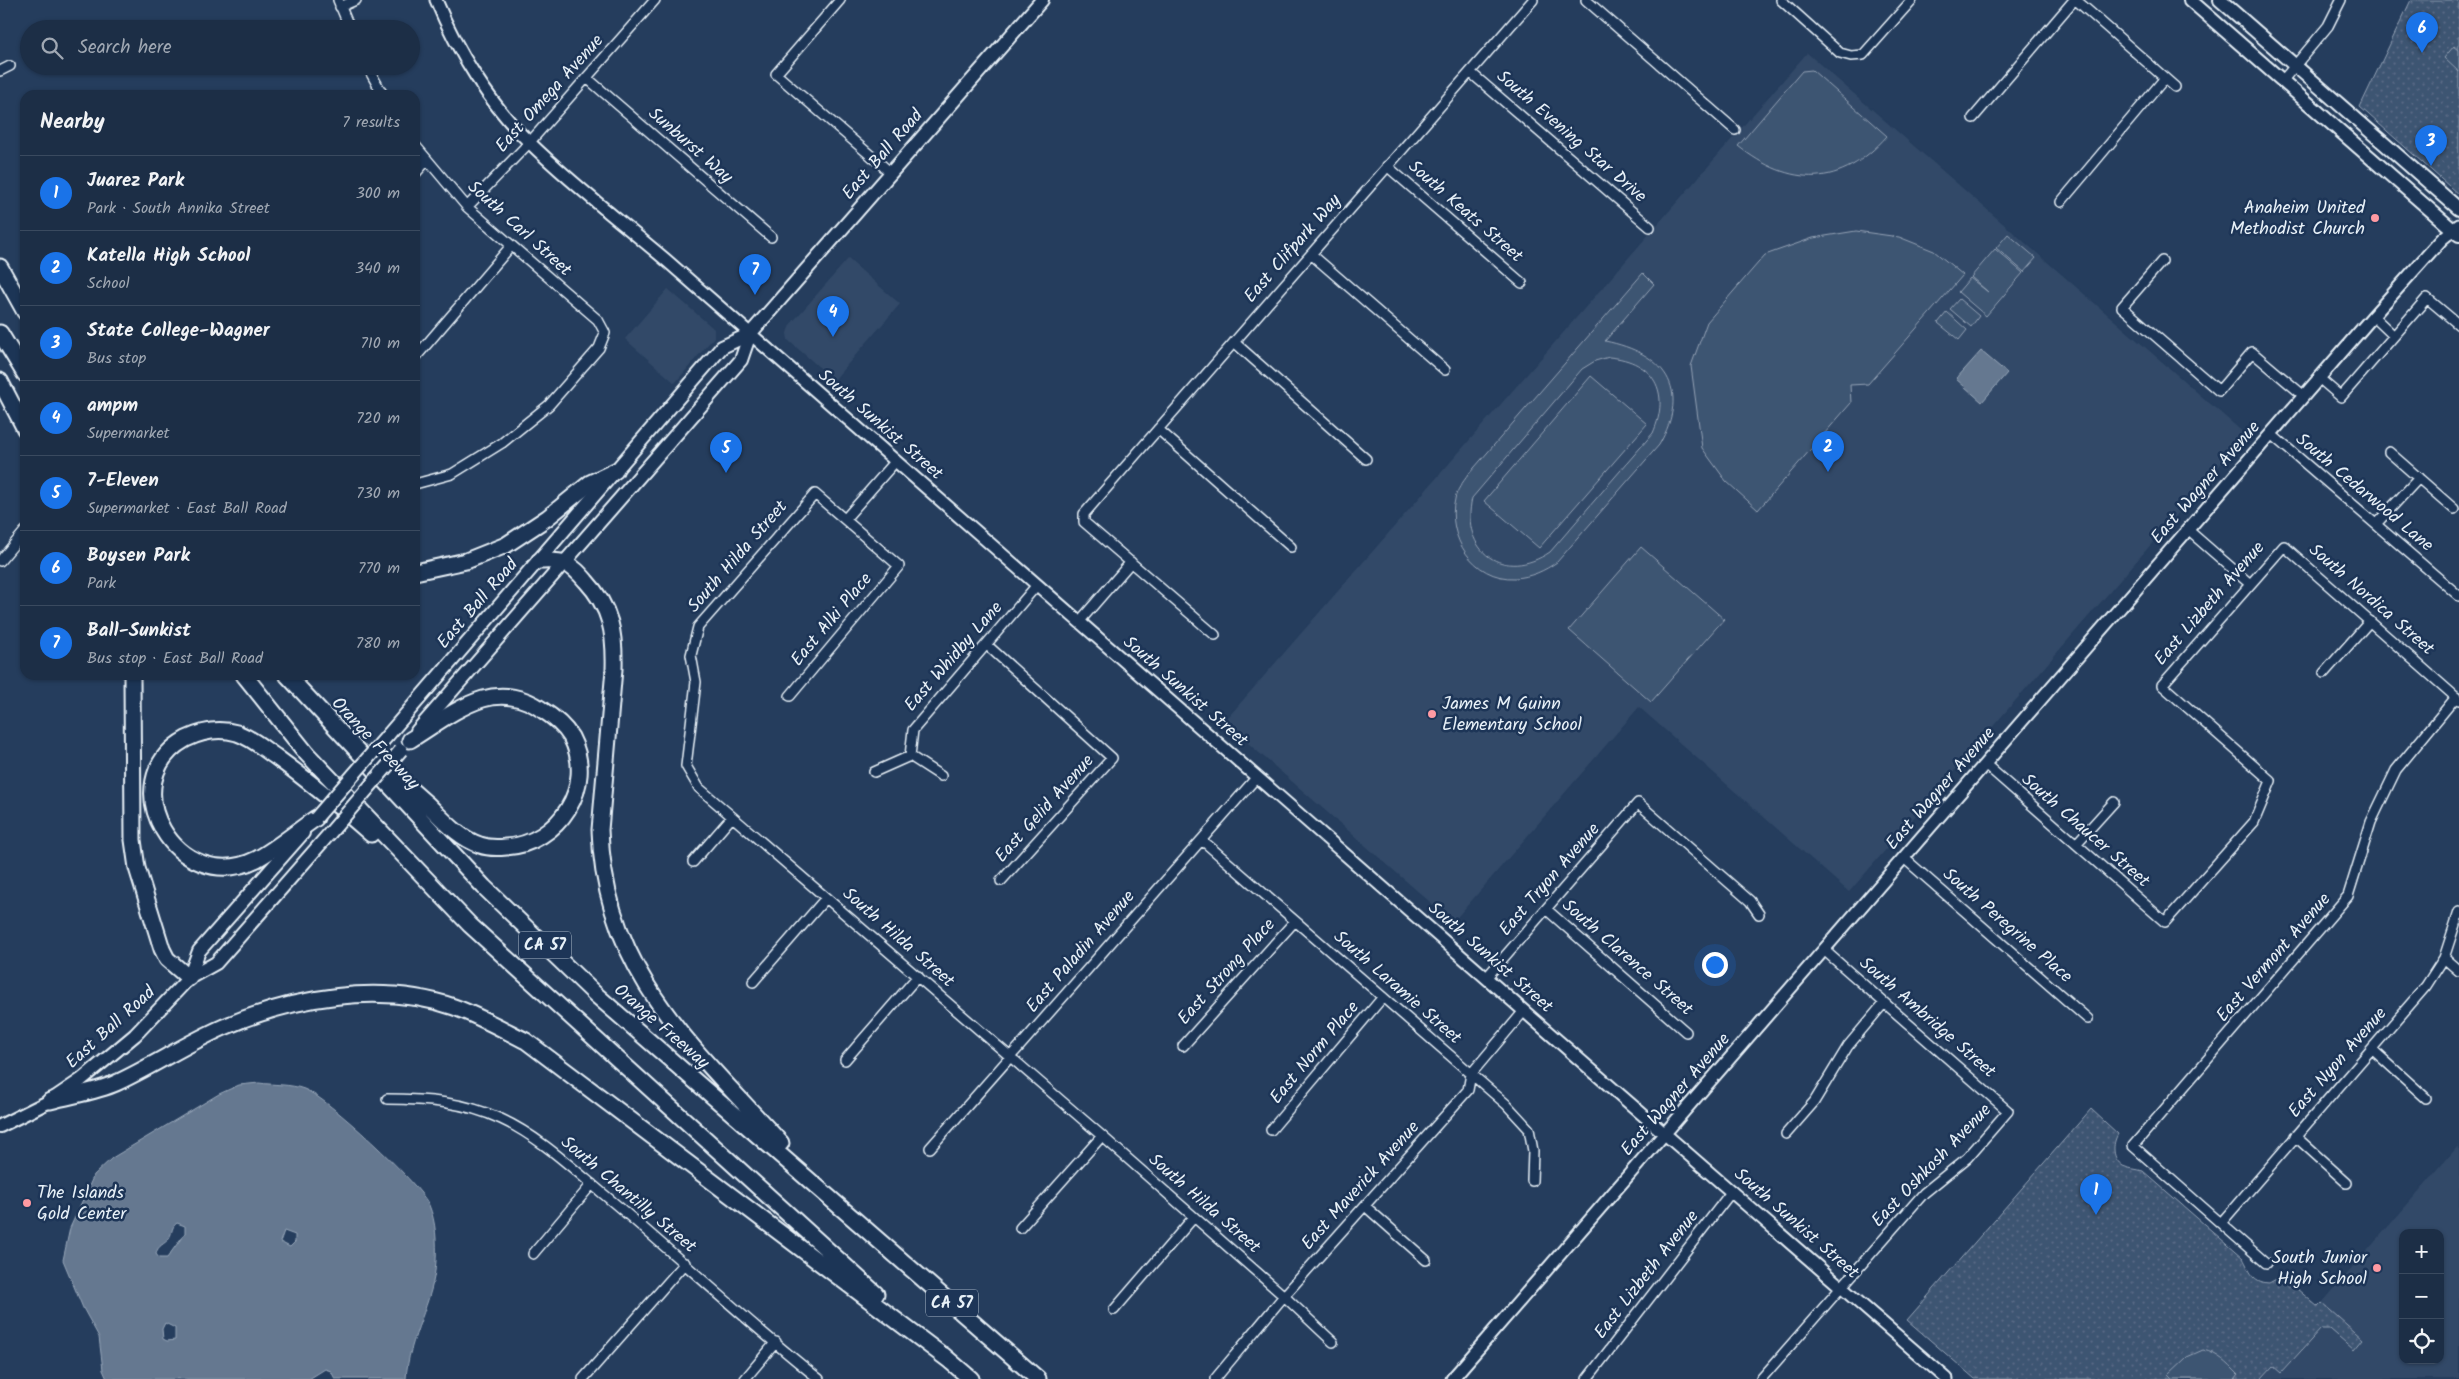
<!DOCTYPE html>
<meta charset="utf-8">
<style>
:root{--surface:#1c2e46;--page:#25364d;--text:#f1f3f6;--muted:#a0a8b3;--line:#3a4a5f;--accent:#1a73e8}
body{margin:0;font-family:Kalam,sans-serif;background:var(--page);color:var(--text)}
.controls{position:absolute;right:15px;bottom:15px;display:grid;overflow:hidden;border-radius:10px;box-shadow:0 1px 4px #0004}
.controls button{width:45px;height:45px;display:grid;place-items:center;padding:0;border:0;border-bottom:1px solid var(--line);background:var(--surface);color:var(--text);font:25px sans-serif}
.you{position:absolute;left:1714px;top:964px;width:18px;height:18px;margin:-12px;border:4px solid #fff;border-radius:50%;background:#1a73e8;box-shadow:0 0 0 8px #1a73e833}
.badge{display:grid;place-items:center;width:32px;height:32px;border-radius:50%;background:var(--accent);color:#fff;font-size:16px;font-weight:700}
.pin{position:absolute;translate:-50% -41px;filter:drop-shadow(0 1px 2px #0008)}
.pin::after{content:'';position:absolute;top:26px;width:18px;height:15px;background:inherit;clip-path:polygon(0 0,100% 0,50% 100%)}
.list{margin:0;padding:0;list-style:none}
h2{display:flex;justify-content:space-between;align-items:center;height:65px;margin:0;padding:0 20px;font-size:21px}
h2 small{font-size:16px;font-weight:400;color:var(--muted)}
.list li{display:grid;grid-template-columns:32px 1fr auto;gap:15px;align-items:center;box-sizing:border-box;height:75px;padding:0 20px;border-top:1px solid var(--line)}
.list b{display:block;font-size:19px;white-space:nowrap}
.list p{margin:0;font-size:16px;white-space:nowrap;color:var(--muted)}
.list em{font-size:16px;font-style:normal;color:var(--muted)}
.icon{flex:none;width:28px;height:28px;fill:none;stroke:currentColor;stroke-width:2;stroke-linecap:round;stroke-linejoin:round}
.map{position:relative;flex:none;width:2459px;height:1379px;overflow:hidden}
.search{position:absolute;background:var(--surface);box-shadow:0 1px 4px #0004;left:20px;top:20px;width:400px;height:55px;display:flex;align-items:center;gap:12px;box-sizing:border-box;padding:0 18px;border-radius:28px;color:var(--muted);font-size:19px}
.panel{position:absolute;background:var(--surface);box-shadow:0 1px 4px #0004;left:20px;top:90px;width:400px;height:590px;border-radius:15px}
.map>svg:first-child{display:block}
</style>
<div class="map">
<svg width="2459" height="1379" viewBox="0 0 2459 1379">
<defs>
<pattern id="park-dots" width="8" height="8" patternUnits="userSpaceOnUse" patternTransform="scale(1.25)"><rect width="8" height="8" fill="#3e5472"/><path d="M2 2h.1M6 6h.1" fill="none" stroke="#5a6d87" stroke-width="1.8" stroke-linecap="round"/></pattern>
</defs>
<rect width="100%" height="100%" fill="#253d5d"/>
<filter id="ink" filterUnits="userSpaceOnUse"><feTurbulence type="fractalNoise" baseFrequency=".02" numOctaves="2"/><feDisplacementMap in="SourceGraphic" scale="10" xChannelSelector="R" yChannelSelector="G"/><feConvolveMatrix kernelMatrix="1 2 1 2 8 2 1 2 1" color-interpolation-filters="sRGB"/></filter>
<g filter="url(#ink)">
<path fill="#334a68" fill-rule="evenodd" d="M1807,53l439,382 -397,457 -210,-185 -186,215 -229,-200z
M848,259l52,45 -66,76 -46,-40 -1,-7 3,-8z
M668,289l46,40v8l-39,46 -50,-44z
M2459,1145v234h-198l12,-13 8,7 40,-44h9l24,21 9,-10 -41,-37zM2403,1233h37v127h-37z"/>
<path fill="url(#park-dots)" stroke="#93a2b5" d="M2411,0h48v195l-99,-88z
M2091,1109l27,25c-6,10 -6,25 5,32 6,3 14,3 20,5l100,87c7,13 9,24 26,25l13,-7 36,31 4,-4 41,36 -9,11 -24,-21h-9l-40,44 -8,-7 -12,13h-286l-68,-59z"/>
<path fill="#3e5472" stroke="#93a2b5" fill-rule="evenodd" d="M2454,46l5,4v22l-15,-14z
M1812,70l75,66c-46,52 -96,52 -149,10l64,-75z
M1856,231l43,6 35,14 29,24 -95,109 -18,1 1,18 -93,107 -32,-29 -24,-33 -11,-82 16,-44 58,-67 48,-17z
M2008,234l28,24 -12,14 -28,-24z
M1995,249l28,24 -37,43 -28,-24 12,-14 18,14 -17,-15z
M1643,273l11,11 -49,57c59,12 87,47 54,104l-102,117c-13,9 -26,15 -42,16 -42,2 -69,-42 -60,-79 1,-8 8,-17 13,-24zM1609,357c45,4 62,35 44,76l-103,119c-46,31 -90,0 -78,-54l110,-129 13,-8z
M1959,299l20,17 -8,11 -21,-18z
M1947,312l20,18 -8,10 -21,-17z
M1591,376l56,48 -108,124 -55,-47z
M1641,547l83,72 -73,83 -82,-72z
M2203,1350c15,3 25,14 35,24l-4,5h-62l-4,-4 19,-18z"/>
<path fill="#657890" stroke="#99a8ba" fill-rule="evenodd" d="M1981,351l26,22 -25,29 -26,-23z
M259,1083c14,2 32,1 45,6 23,8 115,94 125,116 7,17 8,37 7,56 -2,41 -28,77 -30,118h-71l-4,-8 -6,-2 -16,10h-202l-4,-9 -4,-33 -16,-29 -20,-48 7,-32 24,-53 18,-17 107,-64 20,-9zM177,1223l8,3v7l-18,25h-8l-3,-4c2,-10 9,-9 13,-16 4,-6 2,-11 8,-15zM284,1231l11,4v7l-5,5 -10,-5zM165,1323l10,5v12l-8,1 -4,-2 -1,-10z"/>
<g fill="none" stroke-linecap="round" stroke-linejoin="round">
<g stroke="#e8f1f8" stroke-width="12">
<path id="street" d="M338,0l12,29
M840,0l-64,74 115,99
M1586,0l149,130
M1781,0l59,53 11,3 12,-1 49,-55
M2076,0l99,87
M340,7l16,-7
M367,66l16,29
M0,71l10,-5
M1470,72l180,155
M587,78l184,159
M2283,80l45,-54 13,-26
M1973,118l101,-118
M415,145l52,62 131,113 7,13 -6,15 -50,57 -47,38 -50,31 -37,10
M1387,166l135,117
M415,174l12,-14
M2061,202l104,-124
M467,207l62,-64 126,-143
M1311,254l134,116
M2162,261l-40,46 97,84 33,-39 52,44
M2373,316l21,20
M1234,342l132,117
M415,358l96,-112
M2319,378l22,19 86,-99 32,27
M1158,429l133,118
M2271,434l188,162
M2389,452l65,57
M845,519l50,-57
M2377,523l42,-45
M2188,530l62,54
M0,561l25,-30
M1079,622l52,-60
M1215,635l-131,-113v-8l449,-514
M987,645l125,113 -111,123
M2324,673l46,-52
M790,696l109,-130 -84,-72 -117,133 -7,28 5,27 -10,84 13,22 403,348 182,160 49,46
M910,756l3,-26 124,-145
M1985,764l180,158 89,-100 17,-41 -109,-96 122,-139 175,154
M874,772l36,-16 31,20
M1202,840l304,264 23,25 4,22 -1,30
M2076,844l38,-42
M1904,858l184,161
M693,862l39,-45
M1546,909l140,123
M2444,958l15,13
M1486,978l152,-175 112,98 9,13
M753,982l73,-84
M1183,1046l112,-125
M2373,1050l53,48
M845,1060l73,-84
M387,1099c39,0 77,3 114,20 37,17 69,47 100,73 74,61 143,128 218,187
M1271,1130l112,-133
M1786,1134l28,-32 34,-56 36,-43
M2295,1136l52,47
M930,1148l326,-370
M1365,1206l61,54
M2221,1223l205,-237 18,-28 15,-46
M1020,1228l82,-92
M533,1254l59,-70
M2266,1263l-133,-117 215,-250 23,-74 25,-52 60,-73
M1114,1310l80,-93
M583,1379l102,-116
M745,1379l31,-37
M1215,1379l69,-83 184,-206 3,-16 53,-63
M1587,1379l145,-188
M1761,1379l163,-186 43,-35 41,-47 -184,-161"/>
</g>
<g stroke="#e8f1f8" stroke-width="15">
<path id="secondary" d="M436,0c21,51 54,105 94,143 42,41 91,79 136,117l946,828 335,291
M1452,1379l921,-1063 69,-77 17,-14"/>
</g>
<g stroke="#e8f1f8" stroke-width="16">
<path id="primary" d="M2190,0l269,235
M2220,0l239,209
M417,731l324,-371 9,-26 292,-334
M388,735l334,-388 28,-13
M189,978l10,-27 104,-118
M0,1126l50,-25 31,-21 54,-45 54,-57 27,-15 114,-130"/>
</g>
<g stroke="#e8f1f8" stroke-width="19">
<path id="highway" d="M0,267l25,45
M0,333l25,41
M0,381l25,48
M539,561c7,0 19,-1 26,2 9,4 15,11 21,18 25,27 29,52 28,88l-14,161c4,141 92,216 181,313
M415,572l51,-11 40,-16 41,-27 43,-35 25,-12
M132,675l1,165 4,28 25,81 5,10 22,19
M244,675l63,79 163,171 406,369
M287,675l197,212 111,107 443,385
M375,758c17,15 34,30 51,45 16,15 32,35 54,42 8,3 17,3 26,2 52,-3 91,-61 65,-110 -7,-12 -19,-21 -30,-28 -17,-12 -38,-16 -58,-10 -26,8 -50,27 -73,41
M316,818c-19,13 -39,30 -59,41 -80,40 -147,-78 -71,-120 16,-8 34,-11 51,-6 15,5 27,16 39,24 33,24 64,50 95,77
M50,1101c21,-6 46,-9 66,-18 37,-17 71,-40 108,-56 70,-30 156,-45 230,-20 25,9 48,22 72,34l424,320
M943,1355l28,24"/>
</g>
<use href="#street" stroke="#1d3557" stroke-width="9"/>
<use href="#secondary" stroke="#1d3557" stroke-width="11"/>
<use href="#primary" stroke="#1d3557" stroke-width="12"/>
<use href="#highway" stroke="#1d3557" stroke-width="15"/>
<g stroke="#e8f1f8" stroke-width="16" stroke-linecap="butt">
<path id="primary-bridge" d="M316,818l72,-83
M330,833l71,-83"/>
</g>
<use href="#primary-bridge" stroke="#1d3557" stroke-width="12"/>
</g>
</g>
<g fill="#ff9aa2" stroke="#1d3557" stroke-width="2">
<circle cx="2375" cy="218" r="5"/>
<circle cx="1432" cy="714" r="5"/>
<circle cx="27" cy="1203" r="5"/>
<circle cx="2377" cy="1268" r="5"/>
</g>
<g text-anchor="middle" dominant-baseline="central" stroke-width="5" stroke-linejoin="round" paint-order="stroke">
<g fill="#1d3557" stroke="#abb9c8" stroke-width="1">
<rect x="519" y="931.5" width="52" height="27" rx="4"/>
<rect x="926" y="1289.5" width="52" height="27" rx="4"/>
</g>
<g font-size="16" font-weight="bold" fill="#e8f1f8">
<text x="545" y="945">CA 57</text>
<text x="952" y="1303">CA 57</text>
</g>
<g font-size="18" fill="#e8f1f8" stroke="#1d3557">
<text transform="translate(550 94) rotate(-48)">East Omega Avenue</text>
<text transform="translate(1571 137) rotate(41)">South Evening Star Drive</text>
<text transform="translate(690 146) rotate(41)">Sunburst Way</text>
<text transform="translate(883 155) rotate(-49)">East Ball Road</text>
<text transform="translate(1465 212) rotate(41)">South Keats Street</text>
<text transform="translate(519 229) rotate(42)">South Carl Street</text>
<text transform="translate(1293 249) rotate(-49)">East Clifpark Way</text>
<text transform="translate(880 425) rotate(41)">South Sunkist Street</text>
<text transform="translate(2206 483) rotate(-49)">East Wagner Avenue</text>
<text transform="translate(2364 493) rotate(40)">South Cedarwood Lane</text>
<text transform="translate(738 557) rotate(-49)">South Hilda Street</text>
<text transform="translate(2371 600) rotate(41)">South Nordica Street</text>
<text transform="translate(478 604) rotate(-49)">East Ball Road</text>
<text transform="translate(2210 604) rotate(-49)">East Lizbeth Avenue</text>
<text transform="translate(832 620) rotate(-50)">East Alki Place</text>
<text transform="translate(954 657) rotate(-49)">East Whidby Lane</text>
<text transform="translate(1185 692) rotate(41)">South Sunkist Street</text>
<text transform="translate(375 744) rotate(47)">Orange Freeway</text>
<text transform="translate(1941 789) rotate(-49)">East Wagner Avenue</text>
<text transform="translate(1045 809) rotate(-48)">East Gelid Avenue</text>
<text transform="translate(2085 831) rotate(41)">South Chaucer Street</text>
<text transform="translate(1550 880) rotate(-49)">East Tryon Avenue</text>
<text transform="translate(2007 926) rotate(41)">South Peregrine Place</text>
<text transform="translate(898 938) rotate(41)">South Hilda Street</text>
<text transform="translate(1081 952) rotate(-49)">East Paladin Avenue</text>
<text transform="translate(1490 958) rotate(41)">South Sunkist Street</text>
<text transform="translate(1627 958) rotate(41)">South Clarence Street</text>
<text transform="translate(2274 958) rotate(-49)">East Vermont Avenue</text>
<text transform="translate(1227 972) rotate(-48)">East Strong Place</text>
<text transform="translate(1397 988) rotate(41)">South Laramie Street</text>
<text transform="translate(1927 1018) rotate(41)">South Ambridge Street</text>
<text transform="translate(661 1027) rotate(41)">Orange Freeway</text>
<text transform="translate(111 1028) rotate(-42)">East Ball Road</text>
<text transform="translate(1315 1053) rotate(-50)">East Norm Place</text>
<text transform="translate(2338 1063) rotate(-49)">East Nyon Avenue</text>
<text transform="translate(1676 1095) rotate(-49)">East Wagner Avenue</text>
<text transform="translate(1932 1166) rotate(-46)">East Oshkosh Avenue</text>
<text transform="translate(1361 1186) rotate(-48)">East Maverick Avenue</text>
<text transform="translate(628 1195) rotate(40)">South Chantilly Street</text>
<text transform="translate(1204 1204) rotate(41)">South Hilda Street</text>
<text transform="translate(1796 1224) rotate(41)">South Sunkist Street</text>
<text transform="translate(1647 1275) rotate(-52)">East Lizbeth Avenue</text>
</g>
<g font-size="18" fill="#e8f1f8" stroke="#1d3557" text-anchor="end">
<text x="2365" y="208">Anaheim United<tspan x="2365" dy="21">Methodist Church</tspan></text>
<text x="1442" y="704" text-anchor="start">James M Guinn<tspan x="1442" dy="21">Elementary School</tspan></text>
<text x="37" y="1193" text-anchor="start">The Islands<tspan x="37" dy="21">Gold Center</tspan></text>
<text x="2367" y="1258">South Junior<tspan x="2367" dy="21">High School</tspan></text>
</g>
</g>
</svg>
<div class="controls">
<button>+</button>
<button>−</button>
<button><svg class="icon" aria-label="locate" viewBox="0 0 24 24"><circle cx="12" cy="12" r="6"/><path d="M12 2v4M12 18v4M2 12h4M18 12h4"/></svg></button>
</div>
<div class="you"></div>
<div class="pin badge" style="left:2096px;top:1215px">1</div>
<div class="pin badge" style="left:1828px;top:472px">2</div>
<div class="pin badge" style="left:2431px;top:166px">3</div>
<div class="pin badge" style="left:833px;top:337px">4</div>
<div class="pin badge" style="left:726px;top:473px">5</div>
<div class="pin badge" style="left:2422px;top:53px">6</div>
<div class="pin badge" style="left:755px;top:295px">7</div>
<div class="search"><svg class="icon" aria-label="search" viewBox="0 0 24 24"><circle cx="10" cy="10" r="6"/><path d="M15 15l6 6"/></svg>Search here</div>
<section class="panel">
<h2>Nearby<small>7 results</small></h2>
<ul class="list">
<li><span class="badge">1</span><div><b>Juarez Park</b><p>Park · South Annika Street</p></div><em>300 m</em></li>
<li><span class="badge">2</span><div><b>Katella High School</b><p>School</p></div><em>340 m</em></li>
<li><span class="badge">3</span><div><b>State College-Wagner</b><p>Bus stop</p></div><em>710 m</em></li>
<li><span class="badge">4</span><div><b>ampm</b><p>Supermarket</p></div><em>720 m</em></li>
<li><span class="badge">5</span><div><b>7-Eleven</b><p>Supermarket · East Ball Road</p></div><em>730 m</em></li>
<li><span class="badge">6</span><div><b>Boysen Park</b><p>Park</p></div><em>770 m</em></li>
<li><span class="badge">7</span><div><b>Ball-Sunkist</b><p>Bus stop · East Ball Road</p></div><em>780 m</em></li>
</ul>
</section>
</div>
